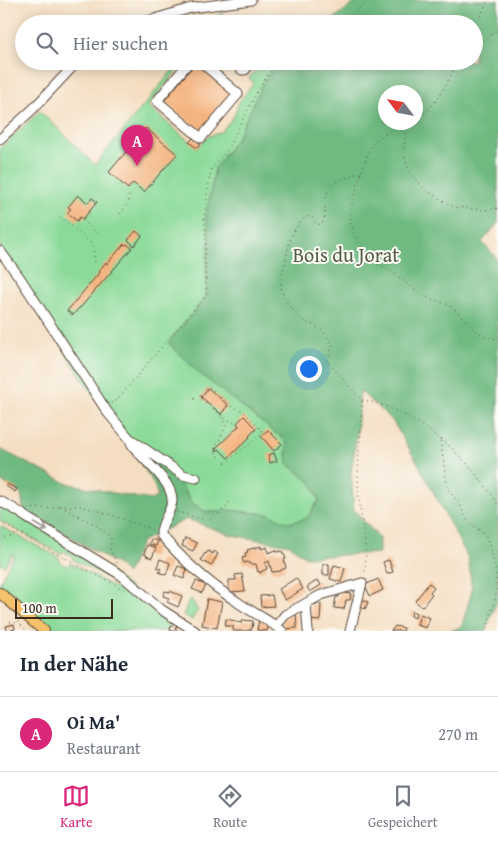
<!DOCTYPE html>
<html lang="de">
<meta charset="utf-8">
<style>
:root{--surface:#fff;--page:#f2f2f3;--text:#1f2937;--muted:#747a83;--line:#e0e1e3;--accent:#db2777}
body{margin:0;font-family:"Gentium Book Plus",serif;background:var(--page);color:var(--text)}
.compass{position:absolute;left:378px;top:85px;width:45px;height:45px;border-radius:50%;background:var(--surface);box-shadow:0 2px 12px #0003;rotate:302deg}
.scale{position:absolute;left:15px;bottom:12px;width:98px;box-sizing:border-box;padding-left:5px;border:2px solid #3b2a1e;border-top:0;font-size:14px;line-height:18px;white-space:nowrap;color:#3b2a1e;-webkit-text-stroke:4px #fdfcf7;paint-order:stroke}
.you{position:absolute;left:308px;top:368px;width:18px;height:18px;margin:-12px;border:4px solid #fff;border-radius:50%;background:#1a73e8;box-shadow:0 0 0 8px #1a73e833}
.badge{display:grid;place-items:center;width:32px;height:32px;border-radius:50%;background:var(--accent);color:#fff;font-size:16px;font-weight:700}
.pin{position:absolute;translate:-50% -41px;filter:drop-shadow(0 1px 2px #0008)}
.pin::after{content:'';position:absolute;top:26px;width:18px;height:15px;background:inherit;clip-path:polygon(0 0,100% 0,50% 100%)}
.list{margin:0;padding:0;list-style:none}
h2{display:flex;justify-content:space-between;align-items:center;height:65px;margin:0;padding:0 20px;font-size:21px}
h2 small{font-size:16px;font-weight:400;color:var(--muted)}
.list li{display:grid;grid-template-columns:32px 1fr auto;gap:15px;align-items:center;box-sizing:border-box;height:75px;padding:0 20px;border-top:1px solid var(--line)}
.list b{display:block;font-size:19px;white-space:nowrap}
.list p{margin:0;font-size:16px;white-space:nowrap;color:var(--muted)}
.list em{font-size:16px;font-style:normal;color:var(--muted)}
.icon{flex:none;width:28px;height:28px;fill:none;stroke:currentColor;stroke-width:2;stroke-linecap:round;stroke-linejoin:round}
.map{position:relative;flex:none;width:498px;height:631px;overflow:hidden}
.search{position:absolute;background:var(--surface);box-shadow:0 2px 12px #0003;left:15px;right:15px;top:15px;height:55px;display:flex;align-items:center;gap:12px;box-sizing:border-box;padding:0 18px;border-radius:28px;color:var(--muted);font-size:19px}
.sheet{height:140px;background:var(--surface)}
nav{display:flex;justify-content:space-around;align-items:center;box-sizing:border-box;height:70px;border-top:1px solid var(--line);background:var(--surface);font-size:14px;color:var(--muted)}
nav a{display:grid;justify-items:center;gap:2px}
nav .on{color:var(--accent)}
.map>svg:first-child{display:block}
</style>
<div class="map">
<svg width="498" height="631" viewBox="0 0 498 631">
<rect width="100%" height="100%" fill="#fdfcf7"/>
<filter id="ink" filterUnits="userSpaceOnUse"><feTurbulence type="fractalNoise" baseFrequency=".02" numOctaves="2"/><feDisplacementMap in="SourceGraphic" scale="10" xChannelSelector="R" yChannelSelector="G"/><feConvolveMatrix kernelMatrix="1 2 1 2 8 2 1 2 1" color-interpolation-filters="sRGB"/></filter>
<filter id="wash" filterUnits="userSpaceOnUse"><feTurbulence type="fractalNoise" baseFrequency=".0096" numOctaves="4" result="noise"/><feDisplacementMap in="SourceGraphic" scale="20" xChannelSelector="R" yChannelSelector="G"/><feGaussianBlur stdDeviation="1.12" result="paint"/><feColorMatrix in="noise" values="0 0 0 0 0 0 0 0 0 0 0 0 0 0 0 0 0 1.4 0 .05"/><feComposite in="paint" operator="in"/></filter>
<g filter="url(#wash)">
<rect width="100%" height="100%" fill="#f4ddc0"/>
<path fill="#8bda9a" stroke="#63825c" d="M220,13l13,11h-5l-7,-5 -4,5h-6z
M180,61h5l-37,45 49,42 10,-11 14,-5 13,-16 5,-14 15,-19 -5,-4 1,-2 13,-16h13l2,2 -15,20 -26,55 -22,30 -9,49 4,20 -4,29 1,30 -34,41 26,36 87,68 2,23 23,18 8,18 -12,19 -18,4 -22,-9 -39,-4 -14,2 -10,-1 -13,-9 -4,-7 -71,-64 -87,-136 -29,-39v-108l40,-37 55,54z
M0,506c48,27 98,53 139,89l-67,-36 1,-3 -10,-5 -2,3 -61,-33z
M0,526l60,32 -1,3 9,5 2,-3 80,44 23,15 -8,9h-113l-52,-45v-4l14,-27h-3l-6,11 -5,-3z
M190,598l3,4 5,9 -3,3 -3,6 -9,-5z"/>
<path fill="#70ba82" stroke="#567250" fill-rule="evenodd" d="M359,0h139v223l-16,19 12,13 4,8v335l-12,33h-35l11,-5 10,-36 -4,-32 -49,-93 -27,-45 -32,-29 -3,43 -6,38 3,38 25,28v15l-73,4 -16,-12 -59,-10 -44,-16 -45,22 -15,33 -9,-9 -86,-51 -6,1 -2,-1 -3,-20 -5,-4v-1l-16,-8v-32l66,34 52,11 33,6 7,-4 -5,-14 -28,-43 48,33 18,30 13,9 10,1 14,-2 40,4 21,9 18,-5 12,-18 -8,-18 -23,-18 -2,-23 -88,-69 -29,-28 4,-7 34,-41 -1,-30 4,-29 -4,-20 9,-49 22,-30 26,-55 15,-20 2,-2h194v-37h-148zM386,92h30v30h-30z"/>
<g id="blocks">
<path fill="#f4b480" d="M197,61l37,31 -34,40 -36,-31z
M146,128l31,26 -33,38 -11,-9 -5,6 -19,-17z
M193,138l8,6 -4,4 -8,-6z
M78,195l10,8 4,-5 5,4 -14,17 -3,-2 -3,4 -10,-8 4,-4 -3,-2z
M136,231l6,5 -8,10 -6,-6z
M124,244l2,1 1,-1 5,4 -52,60h-1l-6,7 -6,-4 32,-38 -1,-1 8,-10 1,2z
M208,388l20,17 -7,9 -20,-17z
M244,416l12,13 -7,7 1,1 -22,21 -9,-9 -2,2 -2,-2 24,-23 -2,-3z
M268,430l14,14 -8,7 -13,-15z
M274,453l3,8 -7,2 -2,-8z
M7,484l10,5 -2,3 -9,-6z
M185,538l12,5 -4,8 -11,-5z
M151,539l7,2 -2,5 -7,-2z
M147,545l9,3 -4,10 -6,-2 1,-1 -3,-1z
M261,546v3l6,-2 1,6 8,-3 1,2 5,-1 1,3h1l2,5h-2l2,9 -5,2v1l-9,1 -3,-11 -4,2 2,6 -5,2v1l-2,1 -1,-2 -1,1 -2,-8h-7l-1,-2 -4,1 -2,-5 4,-1 -1,-4 3,-1 -1,-2z
M208,551l5,3 1,-3 4,3 -7,12 -10,-6 4,-7 1,1z
M160,559l10,4 -4,12 -7,-3 2,-3 -4,-2z
M389,560l4,12 -6,2 -4,-12z
M323,564h6v11h-6z
M334,565l11,3 -4,14 -11,-3z
M178,566l9,3 -3,10 -10,-4z
M242,574l3,17 -16,1v-12h7l-1,-5z
M296,578l7,11 -18,11 -6,-11z
M378,579l5,11 -13,6 -5,-11z
M318,580l3,5 -11,7 -3,-5z
M196,581l10,4 -4,8 -10,-4z
M429,583l5,4 -4,5 2,2 -10,13 -7,-6z
M165,591l4,1 1,-1 12,5 -4,11 -11,-5 2,-4 -6,-2z
M339,592l12,2 -1,6h-4l-2,9 -10,-1 2,-11h3z
M272,595l2,11 -13,1 -1,-11z
M207,599l15,3 -5,26 -15,-3z
M361,599l7,3 -3,7 -7,-3z
M311,604h10l-1,17 -10,-1z
M412,611l4,2 -1,5 -4,-2z
M296,614l1,14 -13,1 -1,-9 3,-5z
M420,614l10,4 -4,10 -9,-3z
M226,619l10,2v1l6,1 1,-3 10,1 -1,8h-2v2h-16l-1,-1v-4h-8z
M259,620l10,4 -2,7 -10,-1z
M14,624l1,5 -8,2 -1,-5z
M174,624l3,2 -2,3 4,2h-9l1,-1 -1,-2z
M395,626l9,2 -1,3h-12z"/>
</g>
</g>
<g filter="url(#ink)">
<use href="#blocks" fill-opacity="0" stroke="#574536" stroke-width="1"/>
<g fill="none" stroke-linecap="round" stroke-linejoin="round">
<g stroke="#574536" stroke-width="11">
<path id="minor" d="M138,24l53,-16 60,-8
M190,61l-33,40 44,37 37,-44 -38,-33
M231,61l11,9h3l7,-9
M0,139l33,-30 45,-48
M0,251l20,27 88,135 21,25 54,37 13,3
M131,443c10,17 42,37 41,58 -1,12 -12,22 -11,34 22,25 47,48 75,66 15,11 32,18 46,30
M0,501l21,12 3,3 97,59 41,35 33,21
M306,604l2,27
M276,626l9,-11 36,-20 41,-12
M350,631l12,-48"/>
</g>
<g stroke="#574536" stroke-width="12">
<path id="major" d="M0,593l44,38"/>
</g>
<path stroke="#574536" stroke-width="1" stroke-dasharray="1 4" stroke-linecap="butt" d="M339,24l16,-11 12,-13
M474,30l14,-30
M474,46l24,-16
M416,118c25,-13 28,-36 44,-57
M408,122l-30,16 -5,6 -5,8 -5,15 -11,37c-1,4 -2,8 -2,12 1,13 11,37 22,44 7,6 16,9 23,14 9,7 18,15 28,21 9,5 20,6 28,12 19,13 20,29 47,32
M407,123l-4,29 7,21 15,17 29,17 33,3 11,-2
M361,173c-6,1 -10,3 -16,5 -20,8 -19,16 -20,35 -1,5 -1,8 -4,12l-5,-2 -5,-7c-10,1 -16,13 -20,22 -3,8 -4,17 -6,26 -1,5 -4,10 -4,15 -2,18 10,30 23,42 3,3 9,3 13,6 7,4 11,11 16,17l-6,17 35,39c0,26 -4,52 -4,78 -1,31 12,67 6,97
M56,213l37,32 2,18
M120,214c5,-7 10,-12 9,-20
M82,220l19,16
M194,399l4,-2
M362,400c25,3 58,23 78,39l8,51 11,13 8,17 19,16 5,14 5,22v23l-10,36
M111,403l5,-2 90,-106 -1,-40 1,-16 -2,-22 7,-47 16,-20 31,-60 11,-17 10,-12
M221,415l9,-11 -22,-18 -9,11 24,20 11,6 4,4
M441,439c22,18 41,41 57,65
M219,457l-5,-7 12,-24 -1,-3 -4,-6v-1
M225,463l27,-21 11,-10 -20,-21 -13,-5
M53,504l7,2
M60,506h20l23,6 50,18
M61,506c10,8 47,22 50,33 1,3 -2,8 0,12 1,4 5,9 7,14
M28,509c11,-2 21,1 31,-2
M177,512l32,9 18,-14 2,-5
M0,523l127,68
M0,538v2
M0,539l11,-2 6,-4
M18,621l1,2 8,8
M10,622l7,1"/>
<use href="#minor" stroke="#fff" stroke-width="9"/>
<use href="#major" stroke="#f5c16b" stroke-width="10"/>
</g>
<defs><path id="oneway-shaft" d="M-6 0H5M1.5-3L5.5 0L1.5 3" fill="none" stroke-width="1.6" stroke-linecap="round" stroke-linejoin="round" transform="scale(1.25)"/></defs>
<use stroke="#a79f9a" href="#oneway-shaft" transform="translate(41 527) rotate(31)"/>
</g>
<g text-anchor="middle" dominant-baseline="central" stroke-width="4" stroke-linejoin="round" paint-order="stroke">
<g font-size="20" fill="#535f43" stroke="#fdfcf7">
<text x="346" y="254">Bois du Jorat</text>
</g>
</g>
</svg>
<svg class="compass" viewBox="-18 -18 36 36"><path d="M0-13l5 13h-10z" fill="#e53935"/><path d="M0 13l5-13h-10z" fill="#747a83"/></svg>
<div class="scale">100 m</div>
<div class="you"></div>
<div class="pin badge" style="left:137px;top:166px">A</div>
<div class="search"><svg class="icon" aria-label="search" viewBox="0 0 24 24"><circle cx="10" cy="10" r="6"/><path d="M15 15l6 6"/></svg>Hier suchen</div>
</div>
<section class="sheet">
<h2>In der Nähe<small></small></h2>
<ul class="list">
<li><span class="badge">A</span><div><b>Oi Ma'</b><p>Restaurant</p></div><em>270 m</em></li>
</ul>
</section>
<nav>
<a class="on"><svg class="icon" aria-label="map" viewBox="0 0 24 24"><path d="M3 6l6-2 6 2 6-2v14l-6 2-6-2-6 2zM9 4v14M15 6v14"/></svg>Karte</a>
<a><svg class="icon" aria-label="directions" viewBox="0 0 24 24"><path d="M12 3l9 9-9 9-9-9zM9 14v-3h6M13 9l2 2-2 2"/></svg>Route</a>
<a><svg class="icon" aria-label="saved" viewBox="0 0 24 24"><path d="M7 4h10v16l-5-4-5 4z"/></svg>Gespeichert</a>
</nav>
